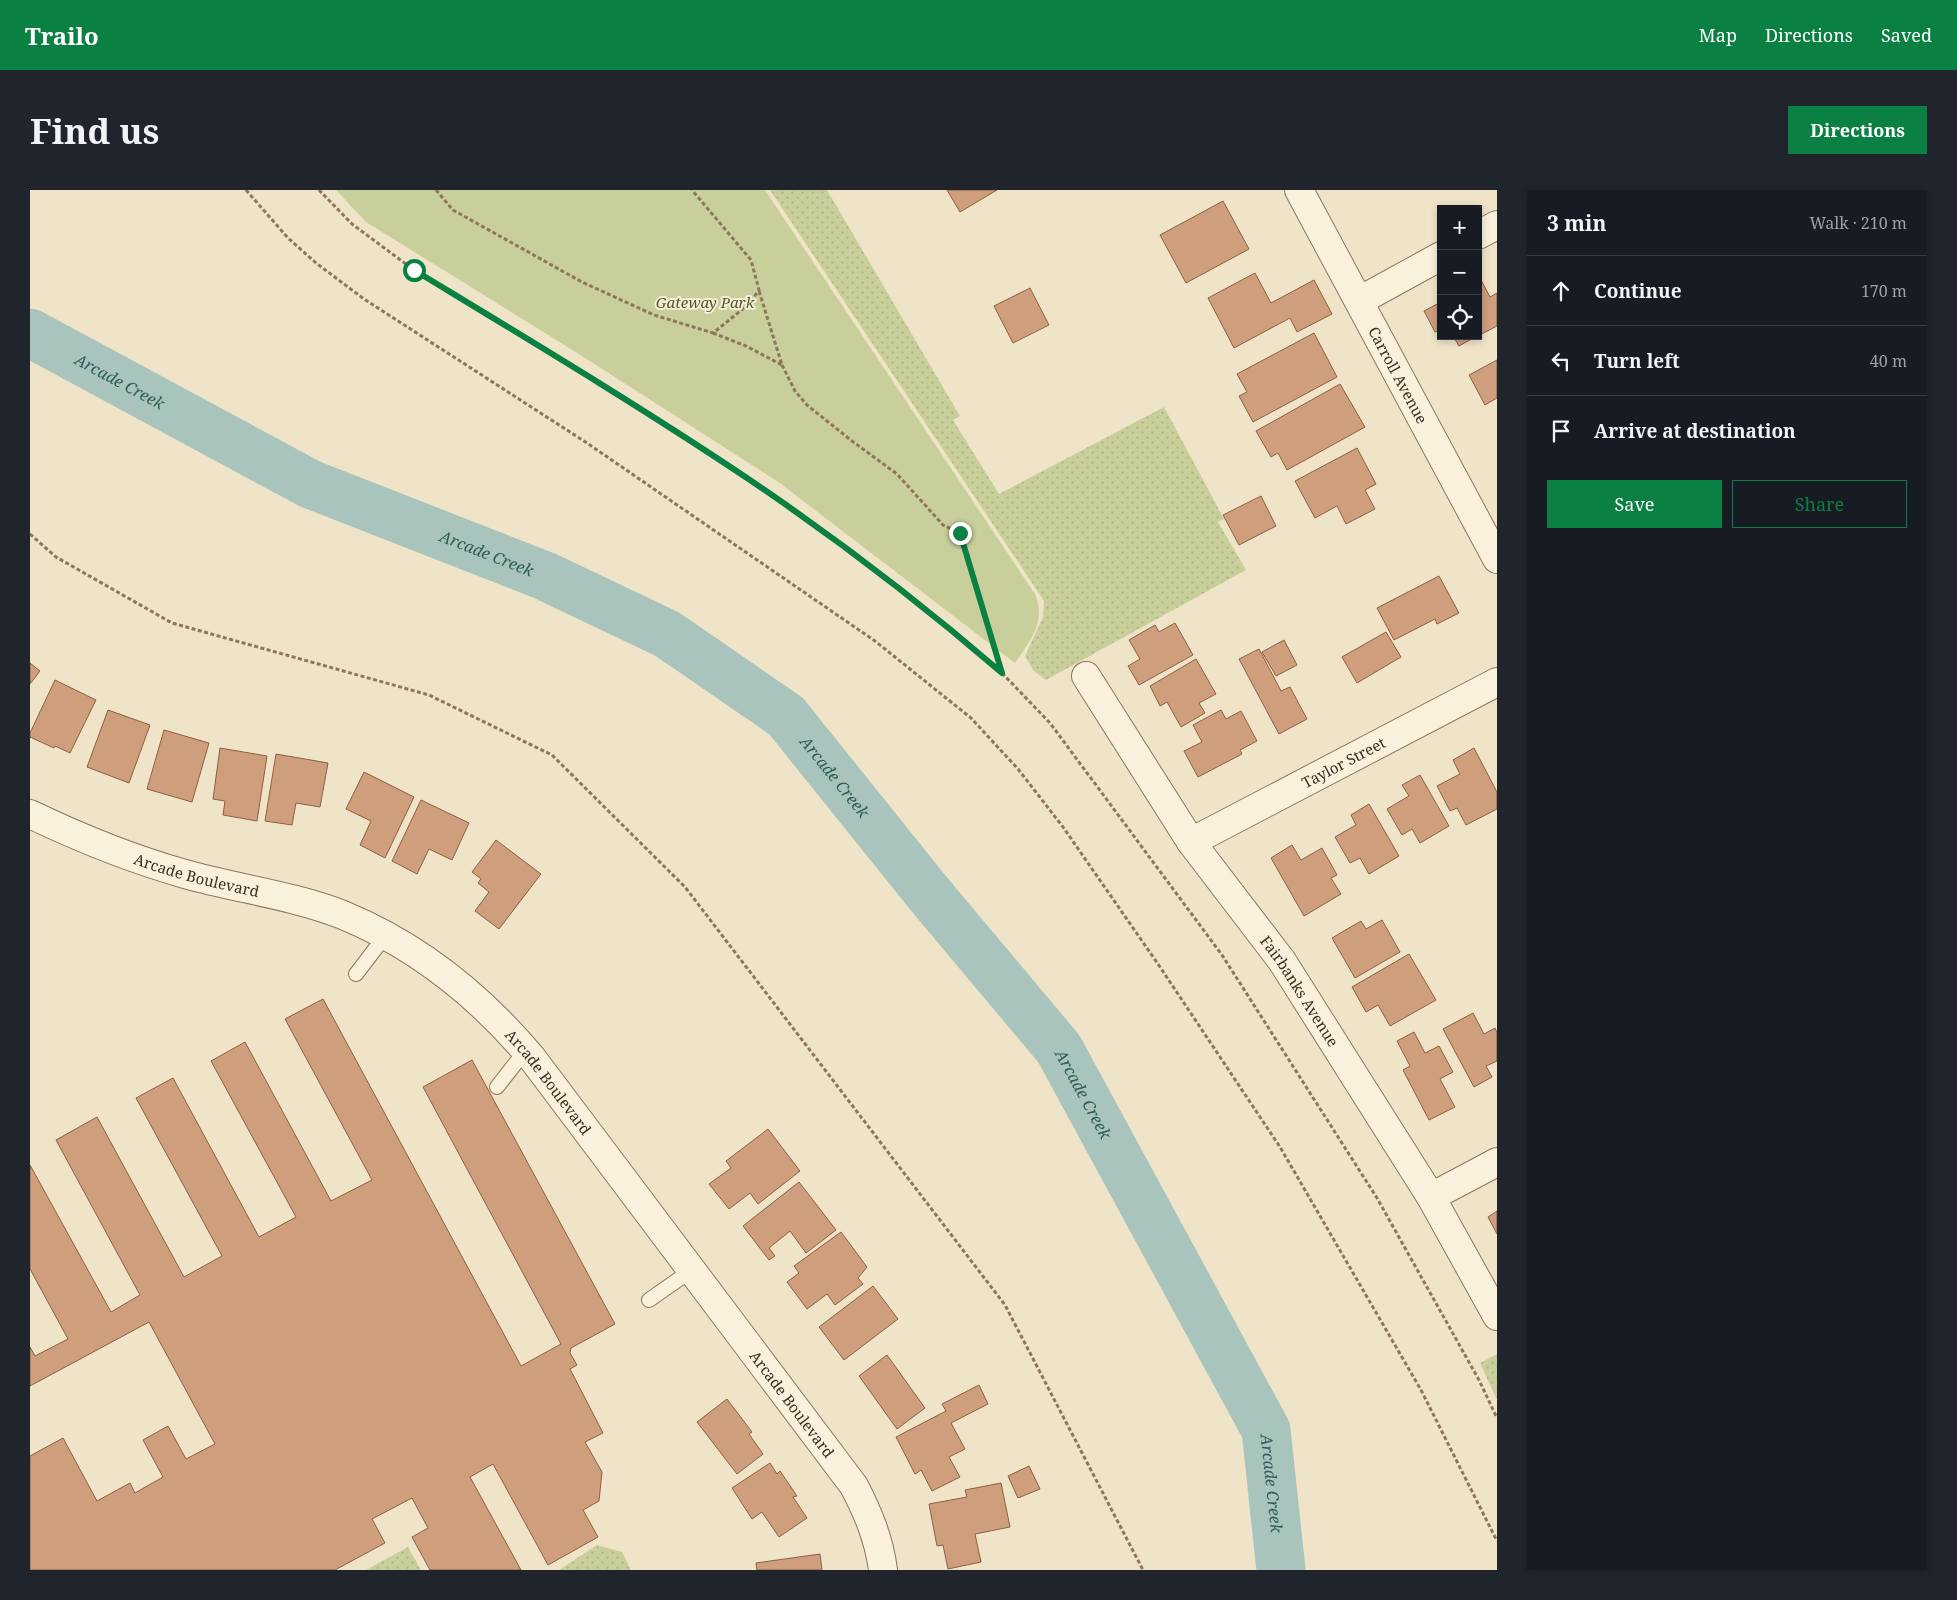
<!DOCTYPE html>
<meta charset="utf-8">
<style>
:root{--surface:#171b24;--page:#20242c;--text:#f1f3f6;--muted:#9ea1a6;--line:#363941;--accent:#0b8043}
body{margin:0;font-family:"Noto Serif",serif;background:var(--page);color:var(--text)}
.controls{position:absolute;right:15px;top:15px;display:grid;overflow:hidden;border-radius:0px;box-shadow:0 2px 8px #0003}
.controls button{width:45px;height:45px;display:grid;place-items:center;padding:0;border:0;border-bottom:1px solid var(--line);background:var(--surface);color:var(--text);font:25px sans-serif}
.stop{position:absolute;width:15px;height:15px;margin:-11px;border:4px solid #0b8043;border-radius:50%;background:#fff}
.stop.end{background:#0b8043;border-color:#fff;box-shadow:0 1px 5px #0008}
.list{margin:0;padding:0;list-style:none}
h2{display:flex;justify-content:space-between;align-items:center;height:65px;margin:0;padding:0 20px;font-size:21px}
h2 small{font-size:16px;font-weight:400;color:var(--muted)}
.list li{display:grid;grid-template-columns:32px 1fr auto;gap:15px;align-items:center;box-sizing:border-box;height:70px;padding:0 20px;border-top:1px solid var(--line)}
.list b{display:block;font-size:19px;white-space:nowrap}
.list em{font-size:16px;font-style:normal;color:var(--muted)}
.actions{display:flex;gap:10px;padding:15px 20px}
.actions a{flex:1;padding:11px 0;border:1px solid var(--accent);border-radius:0px;text-align:center;font-size:18px;color:var(--accent)}
.actions .main{background:var(--accent);color:#fff}
.icon{flex:none;width:28px;height:28px;fill:none;stroke:currentColor;stroke-width:2;stroke-linecap:round;stroke-linejoin:round}
.map{position:relative;flex:none;width:1467px;height:1380px;overflow:hidden;border-radius:0px}
header{display:flex;align-items:center;gap:30px;box-sizing:border-box;height:70px;padding:0 25px;background:var(--accent);color:#fff}
header strong{font-size:24px}
nav{display:flex;gap:28px;margin-inline-start:auto;font-size:18px}
.intro{display:flex;align-items:center;justify-content:space-between;box-sizing:border-box;height:120px;padding:0 30px}
h1{margin:0;font-size:35px}
.button{padding:12px 22px;border-radius:0px;background:var(--accent);color:#fff;font-size:18px;font-weight:700}
main{display:flex;gap:30px;padding:0 30px}
aside{flex:1;background:var(--surface);border-radius:0px;box-shadow:0 2px 8px #0003}
.map>svg:first-child{display:block}
</style>
<header>
<strong>Trailo</strong>
<nav><a>Map</a><a>Directions</a><a>Saved</a></nav>
</header>
<div class="intro"><h1>Find us</h1><a class="button">Directions</a></div>
<main>
<div class="map">
<svg width="1467" height="1380" viewBox="0 0 1467 1380">
<defs>
<pattern id="grass-dots" width="8" height="8" patternUnits="userSpaceOnUse" patternTransform="scale(1.25)"><rect width="8" height="8" fill="#c9cf9b"/><path d="M2 2h.1M6 6h.1" fill="none" stroke="#aeb285" stroke-width="1.8" stroke-linecap="round"/></pattern>
</defs>
<rect width="100%" height="100%" fill="#f0e4c8"/>
<path fill="url(#grass-dots)" d="M740,0h57l133,226 -7,4 46,74 165,-87 60,112 -6,3 28,48 -200,110 -13,-10 -8,-14 18,-39 1,-16z
M1467,1164v46l-17,-37z
M567,1355l25,7 9,18h-72z
M378,1357l13,23h-55z"/>
<path fill="#c9cf9b" d="M306,0h429l270,404c12,27 -5,47 -20,69l-238,-182 -195,-125 -216,-134z"/>
<g fill="none" stroke-linecap="round" stroke-linejoin="round">
<path stroke="#a9c4bc" stroke-width="49" id="s1" d="M0,143l280,151 235,92 122,58 119,82 143,178 130,155 207,381 15,140"/>
</g>
<path fill="#cf9f7d" stroke="#8d5f41" d="M917,0h50l-37,22z
M1193,11l26,48 -63,34 -26,-48z
M1225,83l16,30 43,-23 18,34 -35,18 -7,-14 -56,30 -26,-50z
M1451,90l9,17 7,-4v33l-19,10v-54z
M1000,98l19,37 -36,18 -19,-37z
M1411,112v27l-6,3 -11,-21z
M1284,143l23,44 -84,45 -14,-26 8,-4 -10,-18z
M1423,146h24l-18,10z
M1467,170v38l-12,7 -16,-30z
M1310,194l25,43 -78,43 -9,-17 -7,4 -15,-26z
M1327,258l19,36 -11,6 10,19 -29,15 -9,-18 -22,12 -20,-37z
M1231,306l15,30 -37,19 -16,-30z
M1409,386l20,37 -22,11 -2,-5 -41,21 -17,-32z
M1145,433l18,32 -54,30 -11,-19 12,-7 -11,-19 26,-15 4,7z
M1356,442l15,25 -44,26 -15,-26z
M1254,450l13,25 -21,11 -14,-24z
M1229,459l22,42 9,-4 17,32 -28,15 -40,-75z
M1166,469l20,35 -17,9 6,10 -24,14 -14,-25 -7,4 -10,-20z
M0,473l10,8 -10,13z
M25,490l41,20 -26,53 -15,-7 -1,2 -24,-11v-4z
M78,520l42,15 -21,58 -42,-16z
M1191,520l5,9 15,-8 16,30 -17,9 2,4 -44,23 -14,-26 18,-9 -9,-17z
M134,540l45,13 -17,59 -45,-13z
M190,558l47,8 -10,65 -34,-6 2,-14 -12,-2z
M1444,558l23,44v17l-31,16 -9,-17 -7,3 -13,-25 23,-12 -7,-14z
M246,564l52,9 -8,44 -24,-4 -4,22 -27,-4z
M334,582l50,25 -29,61 -25,-13 11,-24 -25,-12z
M1390,585l29,51 -29,17 -8,-14 -10,6 -15,-26 22,-13 -7,-11z
M391,610l48,23 -17,37 -23,-11 -12,25 -25,-13z
M1339,614l30,52 -30,18 -9,-16 -10,5 -15,-26 21,-12 -5,-10z
M466,650l45,34 -42,55 -24,-18 14,-19 -11,-9 3,-4 -9,-7z
M1262,655l9,15 21,-12 15,27 -6,3 10,16 -37,22 -33,-58z
M1352,730l18,32 -45,26 -23,-40 29,-17 5,8z
M1379,764l27,46 -46,26 -12,-21 -12,7 -14,-25z
M293,809l198,367 40,-22 -138,-257 49,-27 143,264 -44,24 -1,5 7,12 -7,4 33,64 -18,9 17,30 -3,29 -16,9 15,27 -50,28 -55,-101 -23,13 51,93h-91l-18,-33 16,-9 -16,-30 -40,21 13,24 -50,27h-305v-114l33,-18 34,63 33,-18 5,10 28,-16 -20,-37 25,-14 18,33 29,-15 -66,-122 -119,64v-39l5,9 33,-17 -38,-70v-104l81,147 29,-17 -84,-155 41,-23 87,160 38,-21 -86,-158 37,-20 86,159 37,-20 -85,-156 34,-19 86,159 41,-21 -87,-161z
M1443,823l11,21 11,-6 2,4v29l-11,5 6,11 -18,10 -31,-58z
M1384,842l11,21 14,-7 14,26 -13,7 15,28 -26,13 -26,-50 7,-4 -13,-25z
M738,939l32,42 -42,33 -8,-11 -21,16 -20,-25 22,-16 -5,-7z
M769,992l37,48 -30,23 -16,-22 -21,17 6,8 -6,4 -26,-34z
M1467,1021v23l-9,-17z
M811,1042l26,35 -9,11 5,6 -28,21 -8,-11 -20,15 -20,-27 12,-9 -5,-7z
M843,1096l25,33 -54,41 -25,-33z
M857,1165l38,53 -28,21 -38,-53z
M949,1195l9,19 -37,19 14,26 -16,8 11,20 -28,14 -11,-21 -6,4 -19,-37 50,-26 -4,-7z
M697,1209l25,33 -3,2 14,20 -26,20 -40,-52z
M740,1273l7,11 3,-3 17,25 -4,1 14,21 -28,19 -17,-25 -10,7 -20,-31z
M999,1276l11,23 -22,9 -10,-22z
M971,1293l9,44 -35,7 6,28 -33,7 -5,-24 -6,1 -8,-42 38,-7 -2,-7z
M790,1364l2,16h-65l-1,-7z"/>
<g fill="none" stroke-linecap="round" stroke-linejoin="round">
<g stroke="#8d765c" stroke-width="16">
<path id="lane" d="M326,784l30,-39
M467,897l29,-37
M619,1110l43,-30"/>
</g>
<g stroke="#8d765c" stroke-width="30">
<g id="street">
<path id="s2" d="M1269,0l198,369"/>
<path d="M1448,45l19,-10"/>
<path d="M1329,111l82,-45"/>
<path id="s3" d="M1056,486l105,166 91,119 149,236 66,119"/>
<path id="s4" d="M0,624c50,24 102,45 155,60 53,15 107,21 158,41 75,31 137,81 189,143l322,428c14,27 25,53 29,84"/>
<path id="s5" d="M1161,652l306,-160"/>
<path d="M1401,1007l66,-35"/>
</g>
</g>
<path stroke="#8d765c" stroke-width="3" stroke-dasharray="4 2.5" stroke-linecap="butt" d="M216,0l42,48 28,25 48,36 223,144 288,198 96,77 47,51 45,58 95,137 122,183 141,243 76,151
M289,0l33,34 62,46 260,160 75,49 104,74 100,78 49,42 48,50 172,232 155,243 102,182 18,38
M406,0l17,20 129,72 72,33 59,18 36,-29 10,-14 -8,-30 -59,-70
M683,143l33,13 36,19 -23,-74
M752,175l13,26 12,14 45,36 45,33 46,51 17,8 42,140
M0,344l26,23 116,66 257,72 123,60 133,132 320,418 138,265"/>
<use href="#lane" stroke="#faf1dc" stroke-width="14"/>
<use href="#street" stroke="#faf1dc" stroke-width="28"/>
</g>
<g fill="none" stroke-linecap="round" stroke-linejoin="round">
<path stroke="#0b8043" stroke-width="6" d="M384,80c112,68 224,135 333,208 89,60 174,125 255,195l-42,-140"/>
</g>
<g text-anchor="middle" dominant-baseline="central" stroke-width="4" stroke-linejoin="round" paint-order="stroke">
<g font-size="15" font-style="italic" fill="#4d5a26" stroke="#f7eed8">
<text x="675" y="112">Gateway Park</text>
</g>
<g font-size="15" fill="#3d2e20" stroke="#f7eed8">
<text stroke="none"><textPath href="#s2" startOffset="210">Carroll Avenue</textPath></text>
<text stroke="none"><textPath href="#s5" startOffset="172">Taylor Street</textPath></text>
<text stroke="none"><textPath href="#s4" startOffset="178">Arcade Boulevard</textPath></text>
<text stroke="none"><textPath href="#s3" startOffset="381">Fairbanks Avenue</textPath></text>
<text stroke="none"><textPath href="#s4" startOffset="598">Arcade Boulevard</textPath></text>
<text stroke="none"><textPath href="#s4" startOffset="1002">Arcade Boulevard</textPath></text>
</g>
<g font-size="16" font-style="italic" fill="#2f5d5a" stroke="#f7eed8">
<text stroke="none"><textPath href="#s1" startOffset="102">Arcade Creek</textPath></text>
<text stroke="none"><textPath href="#s1" startOffset="508">Arcade Creek</textPath></text>
<text stroke="none"><textPath href="#s1" startOffset="928">Arcade Creek</textPath></text>
<text stroke="none"><textPath href="#s1" startOffset="1332">Arcade Creek</textPath></text>
<text stroke="none"><textPath href="#s1" startOffset="1768">Arcade Creek</textPath></text>
</g>
</g>
</svg>
<div class="controls">
<button>+</button>
<button>−</button>
<button><svg class="icon" aria-label="locate" viewBox="0 0 24 24"><circle cx="12" cy="12" r="6"/><path d="M12 2v4M12 18v4M2 12h4M18 12h4"/></svg></button>
</div>
<div class="stop" style="left:384px;top:80px"></div>
<div class="stop end" style="left:930px;top:343px"></div>
</div>
<aside>
<h2>3 min<small>Walk · 210 m</small></h2>
<ul class="list">
<li><svg class="icon" aria-label="ahead" viewBox="0 0 24 24"><path d="M12 20V5M6 11l6-6 6 6"/></svg><div><b>Continue</b></div><em>170 m</em></li>
<li><svg class="icon" aria-label="left" viewBox="0 0 24 24"><path d="M17 20v-9H6M10 6l-5 5 5 5"/></svg><div><b>Turn left</b></div><em>40 m</em></li>
<li><svg class="icon" aria-label="arrive" viewBox="0 0 24 24"><path d="M6 21V4h12l-3 4 3 4H6"/></svg><div><b>Arrive at destination</b></div></li>
</ul>
<div class="actions"><a class="main">Save</a><a>Share</a></div>
</aside>
</main>
